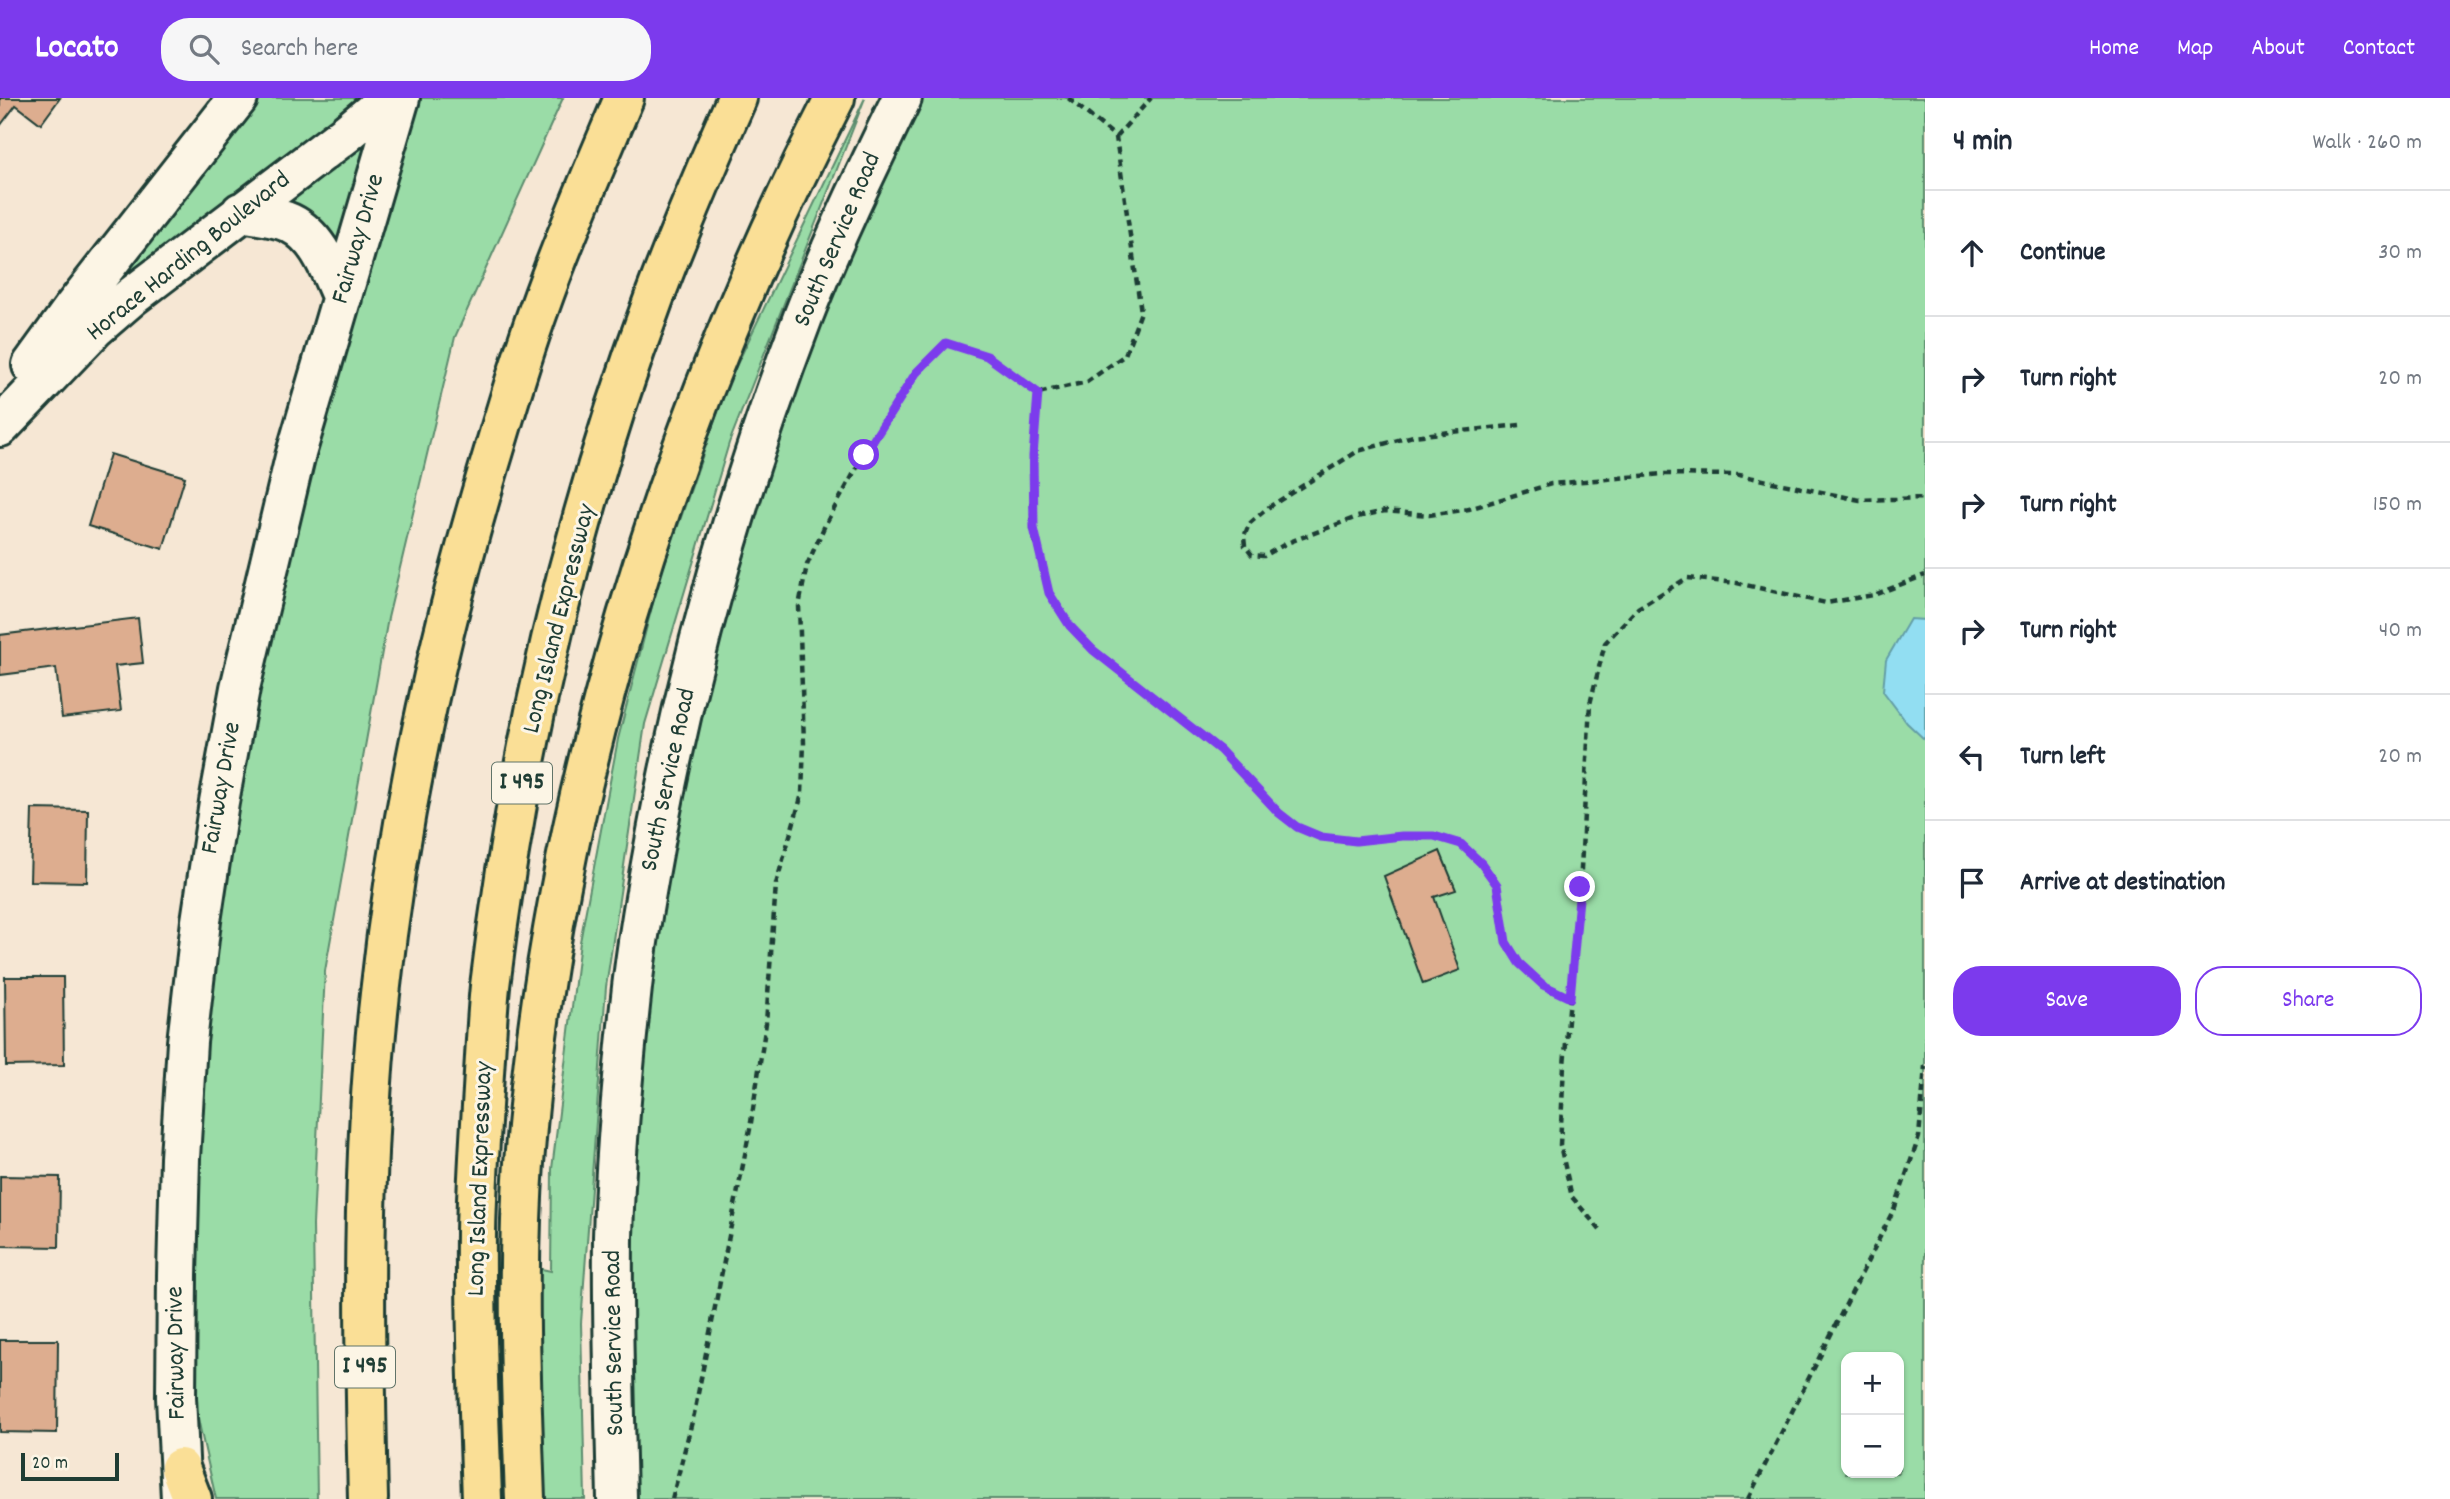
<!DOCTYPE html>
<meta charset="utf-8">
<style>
:root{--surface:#fff;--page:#f6f6f7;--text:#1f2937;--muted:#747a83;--line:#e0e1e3;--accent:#7c3aed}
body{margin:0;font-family:Dekko,sans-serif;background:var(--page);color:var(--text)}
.controls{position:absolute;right:21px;bottom:21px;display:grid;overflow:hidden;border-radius:14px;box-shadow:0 2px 5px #0004}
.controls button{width:63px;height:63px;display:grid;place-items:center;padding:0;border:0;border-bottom:2px solid var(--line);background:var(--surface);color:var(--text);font:35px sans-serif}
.scale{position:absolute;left:21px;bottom:18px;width:98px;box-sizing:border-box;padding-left:7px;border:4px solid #1f3d34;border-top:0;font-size:19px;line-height:24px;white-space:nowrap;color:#1f3d34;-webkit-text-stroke:5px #fcf5e5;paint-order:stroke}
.stop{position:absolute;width:21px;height:21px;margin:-16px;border:5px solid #7c3aed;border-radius:50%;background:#fff}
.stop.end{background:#7c3aed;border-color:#fff;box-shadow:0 2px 7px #0008}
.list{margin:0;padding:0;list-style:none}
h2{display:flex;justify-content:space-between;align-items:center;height:91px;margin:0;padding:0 28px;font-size:30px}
h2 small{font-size:23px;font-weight:400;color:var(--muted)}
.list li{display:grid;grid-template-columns:46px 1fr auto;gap:21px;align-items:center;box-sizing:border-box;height:126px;padding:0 28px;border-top:2px solid var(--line)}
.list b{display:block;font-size:26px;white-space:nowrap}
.list em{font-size:23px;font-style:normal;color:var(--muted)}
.actions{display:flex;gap:14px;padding:21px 28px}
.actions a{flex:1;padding:16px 0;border:2px solid var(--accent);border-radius:28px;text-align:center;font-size:24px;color:var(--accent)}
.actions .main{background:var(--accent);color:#fff}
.icon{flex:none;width:38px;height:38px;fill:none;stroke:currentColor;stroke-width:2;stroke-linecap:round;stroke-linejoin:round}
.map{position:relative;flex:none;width:1925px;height:1401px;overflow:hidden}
header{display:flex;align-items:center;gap:42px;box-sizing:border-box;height:98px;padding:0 35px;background:var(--accent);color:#fff}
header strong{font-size:33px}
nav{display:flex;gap:38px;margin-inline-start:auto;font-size:24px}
.search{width:490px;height:63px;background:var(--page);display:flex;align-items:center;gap:18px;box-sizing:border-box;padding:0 24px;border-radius:28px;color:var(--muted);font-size:26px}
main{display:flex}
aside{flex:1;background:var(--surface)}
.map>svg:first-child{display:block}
</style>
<header>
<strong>Locato</strong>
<div class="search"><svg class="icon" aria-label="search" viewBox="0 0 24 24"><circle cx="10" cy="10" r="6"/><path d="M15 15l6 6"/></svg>Search here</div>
<nav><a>Home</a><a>Map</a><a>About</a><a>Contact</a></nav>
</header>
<main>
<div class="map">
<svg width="1925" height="1401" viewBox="0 0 1925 1401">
<rect width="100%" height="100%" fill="#f6e7d4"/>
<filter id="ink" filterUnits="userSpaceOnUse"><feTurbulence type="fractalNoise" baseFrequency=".0143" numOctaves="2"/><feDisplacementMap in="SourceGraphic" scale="14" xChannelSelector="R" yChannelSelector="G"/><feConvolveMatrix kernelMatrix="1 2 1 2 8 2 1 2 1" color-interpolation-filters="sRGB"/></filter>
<g filter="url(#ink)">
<path fill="#9adca7" stroke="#5c8c6e" stroke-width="2" fill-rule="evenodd" d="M238,0h162l-58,200 -17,-38 -84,-48 -241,198z
M420,0h143l-108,239 -67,281 -63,353 -12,254 4,274h-101l-22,-98 -1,-199 14,-200 52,-325 95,-365z
M865,0l-136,345 -84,281 -39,263 -25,336 4,176h-47l-1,-231 14,3 1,-102 28,-227 38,-203 40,-156 70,-200z
M912,0h1013v1401h-1299l-5,-244 19,-261 100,-475zM1846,1259h53v116h-53z"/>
<path fill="#92def2" stroke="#649ea6" stroke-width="2" d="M1910,521l15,1v120l-18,-17 -24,-32 3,-31z"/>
<path fill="#ddad8f" stroke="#1f3d34" stroke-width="2" d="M0,0h60l-19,26 -25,-19 -16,21z
M110,356l75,23 -22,72 -75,-23z
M138,520l5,45 -28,3 6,45 -59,7 -6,-50 -56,7v-40z
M32,711l56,1 -1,72 -57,-1z
M1440,753l16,39 -22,7 26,73 -37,14 -39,-108z
M5,879h58l1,88 -58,1z
M0,1078l60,1 -1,70 -59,-1z
M0,1242h58l-1,93 -57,-1z"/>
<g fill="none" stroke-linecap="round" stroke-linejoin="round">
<g stroke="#1f3d34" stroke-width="44">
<path id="secondary" d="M241,114c16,3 34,4 49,11 29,14 40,48 52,75
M32,267l42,-58 164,-209
M0,329l95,-99 36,-31 216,-164 42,-35
M181,1401l-5,-102 1,-122 3,-117 7,-116 14,-121 18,-119 21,-114 55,-231 105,-359
M617,1401c-2,-87 -5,-174 -4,-262 2,-77 9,-155 17,-231 6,-61 17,-121 28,-180 33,-174 82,-344 145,-509 29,-75 64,-147 99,-219"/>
</g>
<g stroke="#1f3d34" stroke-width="44">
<path id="highway" d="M180,1370l12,31
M368,1401c-4,-169 -7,-337 12,-505 19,-180 58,-357 110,-530 16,-53 31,-106 50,-158 25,-71 55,-139 84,-208
M482,1401c-3,-89 -7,-178 -6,-267 1,-53 5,-107 8,-159 2,-29 3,-58 6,-87 28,-234 82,-467 164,-688 25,-67 54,-134 83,-200
M525,1401c-4,-112 -9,-224 -1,-336 27,-363 144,-741 311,-1065"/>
</g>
<path stroke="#1f3d34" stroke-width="4.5" stroke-dasharray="7 5" stroke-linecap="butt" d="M1116,39l35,-39
M1038,295l-5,63v72l16,65 21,33 23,24 127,100 59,63 18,14 24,10 35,4 46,-5h32l27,8 20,19 16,22 9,56 13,22 24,22 27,13
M1520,327l-107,11 -55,15 -89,56 -20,17 -5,13 1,9 7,9 12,1 23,-13 70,-26 28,-6 44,4 40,-6 82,-25 112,-10 76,1 121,25 65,-2
M1600,1132l-28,-33 -12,-52 4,-80 16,-178 10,-183 15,-61 33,-35 49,-30 50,5 89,20 48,-8 51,-20
M672,1401l22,-85 56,-285 16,-106 10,-139 26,-90 2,-51 -5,-137 8,-41 18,-40 39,-70 52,-82 29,-30 42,13 51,37 49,-11 38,-27 16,-43 -25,-175 -48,-39
M1748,1401l147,-292 24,-70 6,-71"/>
<use href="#secondary" stroke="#fcf5e5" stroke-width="38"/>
<use href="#highway" stroke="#fadf96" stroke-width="38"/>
</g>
</g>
<g fill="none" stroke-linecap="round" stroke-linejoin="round" filter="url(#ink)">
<path stroke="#7c3aed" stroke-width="9" d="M864,357l52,-82 30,-30 41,13 51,37 -5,63 1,72 15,65 21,33 23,24 127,100 59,63 18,14 24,10 35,4 46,-5h32l27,8 20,19 16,22 9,57 13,21 24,22 27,13 10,-111"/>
</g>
<g text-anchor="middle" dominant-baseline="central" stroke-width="6" stroke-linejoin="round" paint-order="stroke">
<g fill="#fcf5e5" stroke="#617469" stroke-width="2">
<rect x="492" y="664.5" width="60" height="41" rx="5"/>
<rect x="335" y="1248.5" width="60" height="41" rx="5"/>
</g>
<g font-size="24" font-weight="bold" fill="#1f3d34">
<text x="522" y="685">I 495</text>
<text x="365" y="1269">I 495</text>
</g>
<g font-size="26" fill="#1f3d34" stroke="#fcf5e5">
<text transform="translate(359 141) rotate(-74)">Fairway Drive</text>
<text transform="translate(838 142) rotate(-67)">South Service Road</text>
<text transform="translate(189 159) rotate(-39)">Horace Harding Boulevard</text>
<text transform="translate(560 521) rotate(-76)">Long Island Expressway</text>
<text transform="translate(669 682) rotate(-78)">South Service Road</text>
<text transform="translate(222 690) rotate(-80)">Fairway Drive</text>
<text transform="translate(481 1081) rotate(-88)">Long Island Expressway</text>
<text transform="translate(615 1245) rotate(-91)">South Service Road</text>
<text transform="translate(177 1255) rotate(-91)">Fairway Drive</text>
</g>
</g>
</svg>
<div class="controls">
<button>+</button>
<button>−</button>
</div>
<div class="scale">20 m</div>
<div class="stop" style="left:864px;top:357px"></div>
<div class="stop end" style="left:1580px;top:789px"></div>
</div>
<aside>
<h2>4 min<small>Walk · 260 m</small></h2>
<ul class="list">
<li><svg class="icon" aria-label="ahead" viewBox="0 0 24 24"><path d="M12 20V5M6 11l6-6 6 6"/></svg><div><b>Continue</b></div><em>30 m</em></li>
<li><svg class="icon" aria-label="right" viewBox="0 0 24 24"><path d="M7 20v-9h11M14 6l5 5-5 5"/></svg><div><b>Turn right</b></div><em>20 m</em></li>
<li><svg class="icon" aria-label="right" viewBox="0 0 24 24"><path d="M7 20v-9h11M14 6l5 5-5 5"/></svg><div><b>Turn right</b></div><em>150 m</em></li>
<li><svg class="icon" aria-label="right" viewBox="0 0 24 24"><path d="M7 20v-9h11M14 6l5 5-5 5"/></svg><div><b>Turn right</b></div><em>40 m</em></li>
<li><svg class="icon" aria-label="left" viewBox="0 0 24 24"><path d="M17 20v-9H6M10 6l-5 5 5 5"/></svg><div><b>Turn left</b></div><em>20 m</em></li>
<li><svg class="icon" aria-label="arrive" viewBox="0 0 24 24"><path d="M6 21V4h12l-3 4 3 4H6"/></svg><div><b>Arrive at destination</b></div></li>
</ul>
<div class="actions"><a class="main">Save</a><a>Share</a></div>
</aside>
</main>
